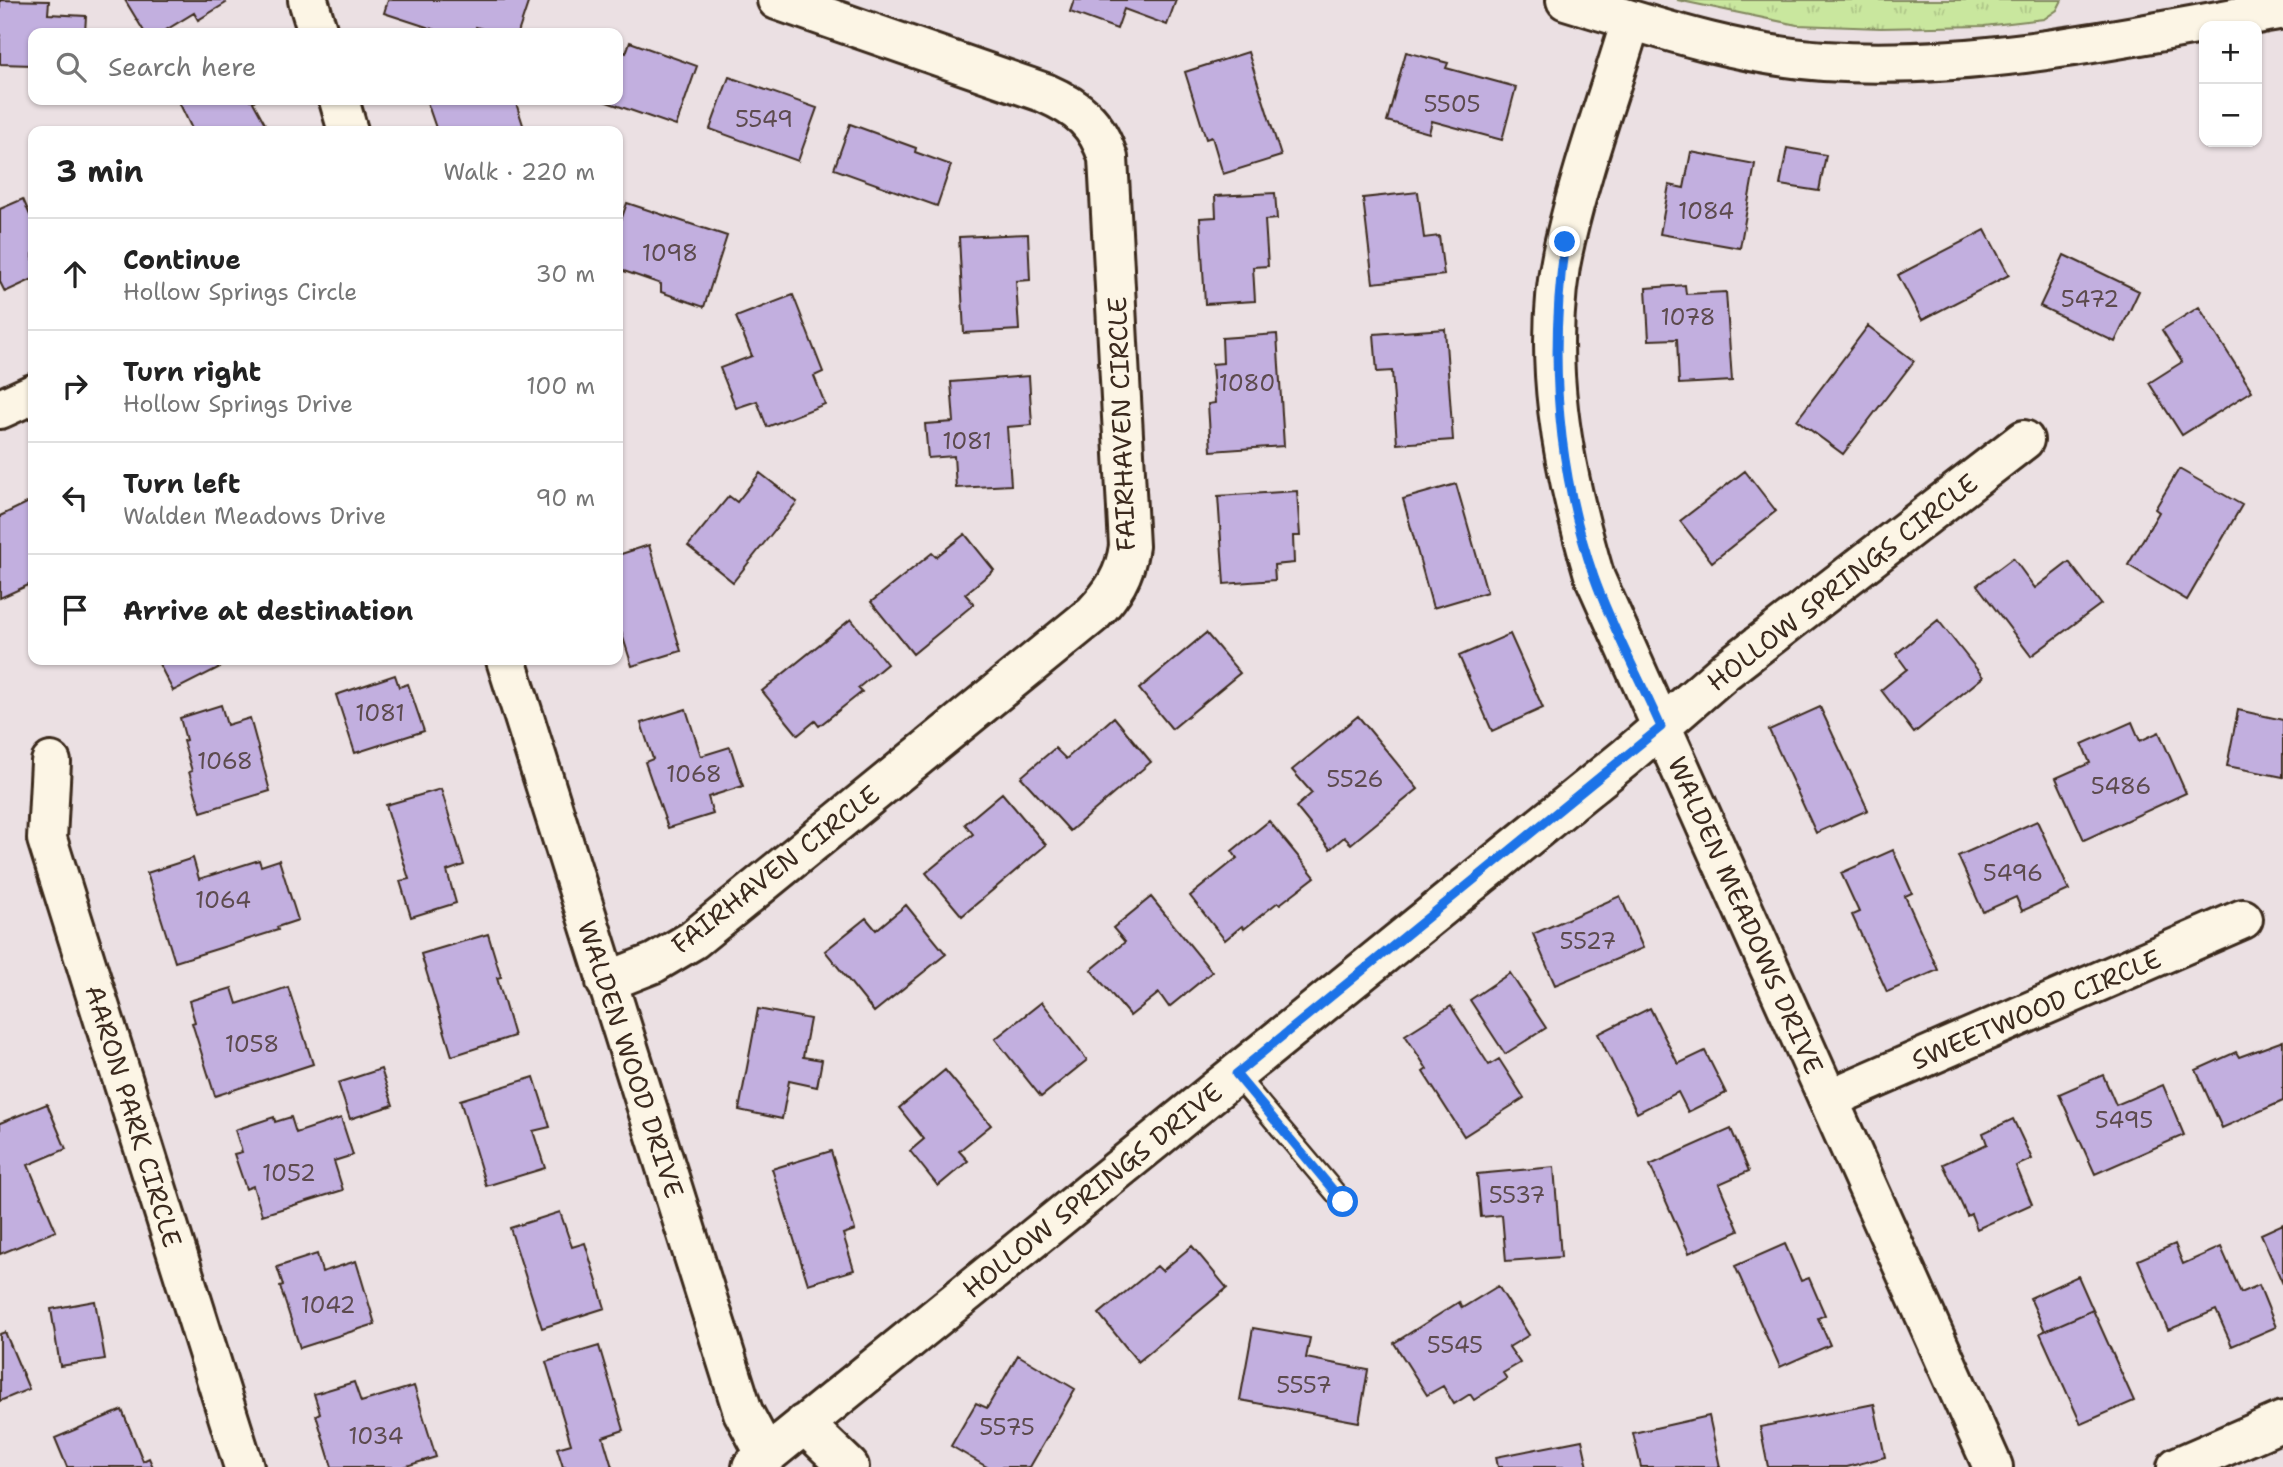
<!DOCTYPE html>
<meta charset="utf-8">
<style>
:root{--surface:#fff;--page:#f2f2f2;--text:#222;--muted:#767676;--line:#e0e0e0}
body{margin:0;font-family:"Shantell Sans",sans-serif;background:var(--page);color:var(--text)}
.controls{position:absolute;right:21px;top:21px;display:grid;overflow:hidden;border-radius:14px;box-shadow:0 2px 5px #0004}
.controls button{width:63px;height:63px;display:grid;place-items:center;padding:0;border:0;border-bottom:2px solid var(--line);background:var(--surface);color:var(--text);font:35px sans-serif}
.stop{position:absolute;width:21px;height:21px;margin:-16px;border:5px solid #1a73e8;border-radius:50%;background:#fff}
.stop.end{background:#1a73e8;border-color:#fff;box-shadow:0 2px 7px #0008}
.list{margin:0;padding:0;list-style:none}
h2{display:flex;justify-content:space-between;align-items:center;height:91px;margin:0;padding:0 28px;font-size:30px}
h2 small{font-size:23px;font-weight:400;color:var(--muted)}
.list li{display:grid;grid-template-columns:46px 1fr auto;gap:21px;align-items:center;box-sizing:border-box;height:112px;padding:0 28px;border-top:2px solid var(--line)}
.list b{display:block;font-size:26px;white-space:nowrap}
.list p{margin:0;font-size:23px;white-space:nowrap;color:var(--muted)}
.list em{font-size:23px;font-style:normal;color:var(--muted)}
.icon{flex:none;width:38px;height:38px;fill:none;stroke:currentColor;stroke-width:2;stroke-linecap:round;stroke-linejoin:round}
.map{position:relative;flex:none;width:2283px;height:1467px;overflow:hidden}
.search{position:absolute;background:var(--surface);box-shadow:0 2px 5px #0004;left:28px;top:28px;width:595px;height:77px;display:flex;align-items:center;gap:18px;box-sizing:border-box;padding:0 24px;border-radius:14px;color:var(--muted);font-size:26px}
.panel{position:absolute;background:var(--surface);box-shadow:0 2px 5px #0004;left:28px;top:126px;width:595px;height:539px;border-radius:14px}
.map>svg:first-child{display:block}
</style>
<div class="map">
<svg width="2283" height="1467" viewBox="0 0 2283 1467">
<defs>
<pattern id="grass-tufts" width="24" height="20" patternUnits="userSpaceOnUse" patternTransform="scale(1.75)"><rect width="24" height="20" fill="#c9e79e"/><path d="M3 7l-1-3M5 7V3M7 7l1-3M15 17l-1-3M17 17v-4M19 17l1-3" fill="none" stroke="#aec688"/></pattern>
</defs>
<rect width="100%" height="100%" fill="#ebe0e3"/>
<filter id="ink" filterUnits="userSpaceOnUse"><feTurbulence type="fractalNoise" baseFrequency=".0143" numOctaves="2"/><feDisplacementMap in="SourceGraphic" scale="14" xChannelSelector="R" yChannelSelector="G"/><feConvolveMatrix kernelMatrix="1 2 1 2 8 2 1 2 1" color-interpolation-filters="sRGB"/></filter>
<g filter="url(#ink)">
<path fill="url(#grass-tufts)" stroke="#82885e" stroke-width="2" d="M1677,0h385l-5,10 -13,9 -60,7 -103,2 -84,-3z"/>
<path fill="#c2afdf" stroke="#3b2a1e" stroke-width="2" d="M0,0l49,1 -1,13 38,2 -1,17h-52v32l-33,-1z
M125,0h99l2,3 -28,17 -4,-7 -33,20h-16z
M388,0h141l-11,33h-22l-20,-6 -2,6h-29l-61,-20z
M1074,0h102l-9,25 -43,-16 -7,20 -47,-17z
M630,42l67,24 -21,60 -75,-26h17v-50l8,3z
M1248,52l33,104 -58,18 -11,-37 -6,2 -21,-67z
M1406,52l42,11 -2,5 70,19 -14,53 -70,-19 -3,12 -42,-12z
M729,77l88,31 -19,53 -88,-32z
M178,100h77l-2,2 16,29h-76z
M436,100h79l10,31h-88l-10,-29z
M850,124l66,24 -1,4 36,13 -14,41 -103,-37z
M1787,148l39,7 -7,36 -39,-6z
M1691,152l64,12 -15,84 -80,-14 9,-49 15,3z
M1418,192l6,46 15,-2 5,39 -71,8 -10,-85z
M1275,193l2,26 -12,1 3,46 -15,1 2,34 -50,3 -5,-86 16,-1 -1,-21z
M23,199l10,23v57l-28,13 -5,-10v-73z
M627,203l100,33 -23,71 -43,-15v-8l-43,-15v-40z
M1985,230l24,45 -87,45 -24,-45z
M1028,234l2,46 -14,1 3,49 -55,3 -5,-96z
M2064,255l75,36 -24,51 -75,-36z
M1685,285l1,9 40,-2 6,89 -53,3 -2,-45 -28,1 -3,-52z
M793,295l30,77 -9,4 11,28 -58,23 -10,-26 -21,7 -16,-40 32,-12 -16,-39z
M2199,307l53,84 -70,44 -33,-52 33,-21 -20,-32z
M1868,326l46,35 -71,93 -46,-34z
M1445,329l8,111 -56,4 -5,-73 -15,1 -3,-38z
M1277,334l7,112 -73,5 -3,-47 7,-1 -3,-39 11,-1 -1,-25z
M1029,376l3,49 -25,2 4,58 -55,3 -2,-32 -26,2 -3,-34 29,-2 -3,-40z
M2179,469l63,36 -55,95 -59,-35 31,-53 -4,-3z
M1745,471l31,40 -64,51 -32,-41z
M760,473l37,29 -64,80 -45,-36 41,-50 8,6z
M1456,484l31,108 -54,16 -30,-109z
M1297,491l3,45h-7l1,27 -20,2 1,15 -51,4 -6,-88z
M33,500v83l-33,15v-82z
M965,534l29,36 -29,24 9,10 -61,50 -42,-52 61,-49 4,4z
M649,545l32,106 -49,15 -12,-38h-2v-73z
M2013,558l22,30 34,-26 32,42 -70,52 -54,-71z
M851,619l36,45 -29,24 4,4 -43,34 -4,-5 -17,14 -36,-44z
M1938,620l45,57 -69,56 -33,-43 26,-21 -11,-15z
M1206,633l34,40 -68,56 -33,-40z
M1510,634l33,74 -51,23 -33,-75z
M157,660h71l2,2 -57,29z
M395,675l4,12 9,-3 16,47 -69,22 -19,-58z
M221,705l6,20 23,-7 20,73 -69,21 -12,-40 3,-1 -9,-30 3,-1 -6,-22z
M1820,707l48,103 -52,23 -47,-103z
M686,709l15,47 29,-9 13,39 -35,11 5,17 -45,14 -23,-66 8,-3 -12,-36z
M2238,710l45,10v57l-56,-11z
M1358,716l60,73 -67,55 -7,-7 -14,12 -34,-42 16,-14 -20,-23z
M1114,717l37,45 -81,69 -49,-54 34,-29 11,11z
M2132,722l8,19 19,-9 27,61 -102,47 -28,-62 34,-15 -8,-19z
M441,789l23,76 -17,6 9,32 -45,14 -11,-36 9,-2 -23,-74z
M1002,793l44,52 -84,71 -36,-43 47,-39 -8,-10z
M1269,821l46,56 -35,27 -2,-2 -34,27 -2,-3 -17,14 -35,-44 47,-38 -5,-7z
M2037,821l32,69 -47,21 -6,-14 -33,15 -25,-56z
M1893,850l19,43 -7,3 33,74 -51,22 -35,-77 7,-3 -18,-39z
M193,858l6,21 60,-19 2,6 18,-6 19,60 -21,7 1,3 -103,32 -28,-89z
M1620,896l23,52 -88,37 -22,-51z
M1151,897l61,75 -43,35 -10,-14 -29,23 -39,-46 34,-28 -12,-14z
M906,905l40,49 -72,58 -49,-61 41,-33 10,12z
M488,934l13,43 -4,1 17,58 -62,20 -31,-102z
M1510,973l36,55 -41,26 -35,-54z
M288,987l25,77 -98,32 -23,-73 3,-1 -6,-21 43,-13 5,16z
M1042,1002l45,58 -46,37 -46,-58z
M1451,1006l38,59 10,-6 25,39 -60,38 -41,-64 4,-3 -22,-34z
M1650,1008l28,56 27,-13 21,42 -38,19 -10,-20 -41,21 -39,-79z
M758,1009l52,10 -7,38 19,3 -5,27 -28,-6 -7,38 -43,-9z
M2283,1041v60l-61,27 -26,-58 40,-18 3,5z
M381,1069l12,36 -43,14 -12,-36z
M945,1070l46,55 -32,26 9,10 -30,25 -28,-35 14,-12 -25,-31z
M2103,1075l13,30 47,-20 21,50 -89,39 -36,-80z
M534,1077l16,50 -17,4 12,37 -59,18 -26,-86z
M47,1104l19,45 -38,16 28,66 -56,23v-131z
M274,1117l1,5 16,-5 5,16 45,-15 12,37 -19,6 9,29 -81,25 -9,-29 -7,3 -12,-35 8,-2 -7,-22z
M2013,1119l19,40 -16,7 16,38 -55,25 -6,-15 -4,2 -24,-52 44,-20 -4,-11z
M1731,1129l18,42 -30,13 20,47 -50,22 -39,-88z
M831,1151l24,79 -12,4 11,36 -46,14 -36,-115z
M1554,1167l7,90 -55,4 -4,-46 -21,2 -4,-43z
M560,1212l12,35 13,-4 20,65 -63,20 -32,-100z
M2283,1224v60l-22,-50z
M1785,1244l16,37 8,-3 16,37 -7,3 12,27 -50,22 -45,-101z
M2175,1244l8,20 38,-17 20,46 18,-8 17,42 -44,19 -16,-36 -48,20 -30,-70z
M1192,1246l35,42 -89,74 -39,-48 58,-48 5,5z
M317,1254l5,18 34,-11 19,63 -75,24 -20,-62 3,-1 -6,-18z
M2078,1276l15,34 -48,21 -15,-33z
M1498,1286l31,49 -20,12 11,16 -17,10 4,6 -33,21 -4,-6 -16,10 -11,-18 -16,9 -33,-52 65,-41 3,6z
M95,1301l10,58 -45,7 -9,-57z
M2093,1310l41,91 -53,23 -41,-91z
M1253,1328l57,10 -4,20 62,12 -9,52 -119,-22z
M5,1332l24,57 -29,12v-67z
M599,1346l25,84 -21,7 9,30h-49l-6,-19 14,-4 -25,-82z
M1018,1355l57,34 -45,78h-43l-36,-21 25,-43 11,5z
M354,1382l7,20 53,-16 22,71 -33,10h-71l-16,-52 4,-2 -6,-19z
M1874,1404l11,53 -38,10h-79l-8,-40z
M122,1410l21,51 6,-3 4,9h-86l-12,-29z
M1709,1416l11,51h-79l-8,-34z
M1582,1440l6,27h-90l-2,-10z"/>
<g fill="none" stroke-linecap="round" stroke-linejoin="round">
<g stroke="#3b2a1e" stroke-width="24">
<path id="lane" d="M1235,1074l108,128"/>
</g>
<g stroke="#3b2a1e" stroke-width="44">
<path id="street" d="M308,0l10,33
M1566,0c85,26 169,55 258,61 153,10 310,-25 459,-52
M1631,21c-22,73 -49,146 -66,220 -26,112 -2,229 30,337l398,889
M339,100l9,31
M0,409l33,-15
M506,660l237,752 23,43
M51,762l-4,77 197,628
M606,982l48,-19 39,-23 400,-326c20,-21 32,-39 36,-68l-21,-388c-11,-35 -29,-50 -63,-65l-268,-93
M1829,1099l414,-180
M804,1424l45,43
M752,1467l873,-709 100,-87 299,-231
M2177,1467l106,-46"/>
</g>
<use href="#lane" stroke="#fcf5e5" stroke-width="19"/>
<use href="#street" stroke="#fcf5e5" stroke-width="38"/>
</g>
</g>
<g fill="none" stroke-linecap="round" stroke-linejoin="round" filter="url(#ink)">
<path stroke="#1a73e8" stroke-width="9" d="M1343,1202l-107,-128 425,-347c-22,-50 -49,-99 -67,-150 -38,-110 -45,-221 -29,-335"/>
</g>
<g text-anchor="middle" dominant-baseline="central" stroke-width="5" stroke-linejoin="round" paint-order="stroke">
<g font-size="23" fill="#5d4b4e">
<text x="1452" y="104">5505</text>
<text x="764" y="119">5549</text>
<text x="1706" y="211">1084</text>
<text x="670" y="253">1098</text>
<text x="2090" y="299">5472</text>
<text x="1688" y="317">1078</text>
<text x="1247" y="383">1080</text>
<text x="967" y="441">1081</text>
<text x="380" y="713">1081</text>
<text x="225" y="761">1068</text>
<text x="694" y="774">1068</text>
<text x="1355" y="779">5526</text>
<text x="2121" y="786">5486</text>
<text x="2013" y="873">5496</text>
<text x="223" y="900">1064</text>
<text x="1588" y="941">5527</text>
<text x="252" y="1044">1058</text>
<text x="2124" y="1120">5495</text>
<text x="289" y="1173">1052</text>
<text x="1517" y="1195">5537</text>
<text x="328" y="1305">1042</text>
<text x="1455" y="1345">5545</text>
<text x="1304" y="1385">5557</text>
<text x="1007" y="1427">5575</text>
<text x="376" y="1436">1034</text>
</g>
<g font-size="26" fill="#3b2a1e" stroke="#fcf5e5">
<text transform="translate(1121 424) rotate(-92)">FAIRHAVEN CIRCLE</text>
<text transform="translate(1842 582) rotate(-38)">HOLLOW SPRINGS CIRCLE</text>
<text transform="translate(775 869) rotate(-38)">FAIRHAVEN CIRCLE</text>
<text transform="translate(1746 915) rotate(66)">WALDEN MEADOWS DRIVE</text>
<text transform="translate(2036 1009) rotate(-23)">SWEETWOOD CIRCLE</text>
<text transform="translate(631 1059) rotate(72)">WALDEN WOOD DRIVE</text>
<text transform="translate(134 1116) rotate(73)">AARON PARK CIRCLE</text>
<text transform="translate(1092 1190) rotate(-39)">HOLLOW SPRINGS DRIVE</text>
</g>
</g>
</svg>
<div class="controls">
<button>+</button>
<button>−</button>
</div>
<div class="stop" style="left:1343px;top:1202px"></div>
<div class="stop end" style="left:1565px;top:242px"></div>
<div class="search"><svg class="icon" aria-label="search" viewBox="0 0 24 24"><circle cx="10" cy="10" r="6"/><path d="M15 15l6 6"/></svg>Search here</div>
<section class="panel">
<h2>3 min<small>Walk · 220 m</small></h2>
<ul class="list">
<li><svg class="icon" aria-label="ahead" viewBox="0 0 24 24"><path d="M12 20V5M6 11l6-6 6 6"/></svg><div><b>Continue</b><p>Hollow Springs Circle</p></div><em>30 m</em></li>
<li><svg class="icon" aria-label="right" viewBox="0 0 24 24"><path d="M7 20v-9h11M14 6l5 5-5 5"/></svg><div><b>Turn right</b><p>Hollow Springs Drive</p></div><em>100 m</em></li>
<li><svg class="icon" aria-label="left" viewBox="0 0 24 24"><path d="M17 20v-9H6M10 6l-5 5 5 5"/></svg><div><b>Turn left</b><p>Walden Meadows Drive</p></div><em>90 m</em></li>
<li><svg class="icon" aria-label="arrive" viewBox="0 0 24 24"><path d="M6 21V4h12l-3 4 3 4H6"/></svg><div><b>Arrive at destination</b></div></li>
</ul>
</section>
</div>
